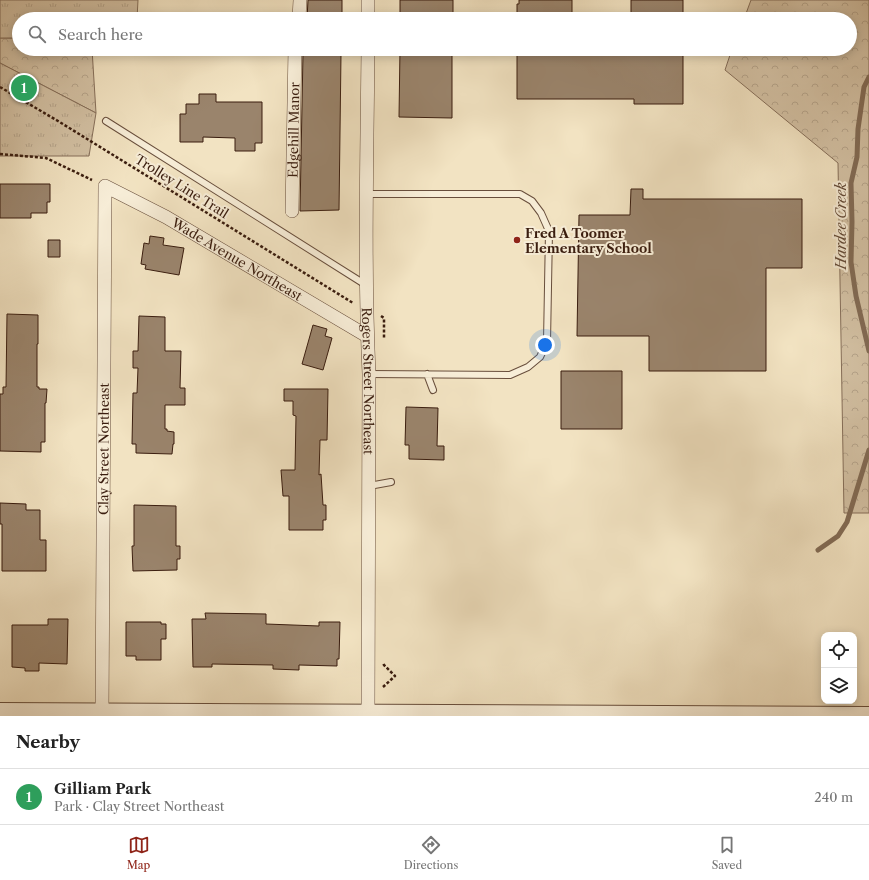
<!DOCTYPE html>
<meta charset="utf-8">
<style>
:root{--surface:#fff;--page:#f6f6f6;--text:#222;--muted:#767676;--line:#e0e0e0;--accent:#8f2418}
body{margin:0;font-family:"Libre Caslon Text",serif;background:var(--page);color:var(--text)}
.controls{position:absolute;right:12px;bottom:12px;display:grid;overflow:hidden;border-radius:8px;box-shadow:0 2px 10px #0003}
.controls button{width:36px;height:36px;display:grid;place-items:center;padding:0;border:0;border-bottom:1px solid var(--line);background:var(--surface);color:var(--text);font:20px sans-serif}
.you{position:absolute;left:545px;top:345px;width:14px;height:14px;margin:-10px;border:3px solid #fff;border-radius:50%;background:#1a73e8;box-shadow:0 0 0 6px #1a73e833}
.badge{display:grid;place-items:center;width:26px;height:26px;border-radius:50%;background:var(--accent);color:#fff;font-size:13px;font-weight:700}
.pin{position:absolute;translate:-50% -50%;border:2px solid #fff;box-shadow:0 1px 4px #0006}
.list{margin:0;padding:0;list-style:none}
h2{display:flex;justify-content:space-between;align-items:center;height:52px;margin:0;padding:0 16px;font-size:17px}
h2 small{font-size:13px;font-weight:400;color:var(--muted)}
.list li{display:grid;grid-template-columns:26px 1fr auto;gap:12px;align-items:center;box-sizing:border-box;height:56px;padding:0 16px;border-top:1px solid var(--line)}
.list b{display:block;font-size:15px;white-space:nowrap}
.list p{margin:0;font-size:13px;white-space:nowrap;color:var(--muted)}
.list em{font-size:13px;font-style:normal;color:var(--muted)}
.icon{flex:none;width:22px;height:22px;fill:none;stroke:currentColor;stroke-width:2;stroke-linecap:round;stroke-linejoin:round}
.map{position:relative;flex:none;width:869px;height:716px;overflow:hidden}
.search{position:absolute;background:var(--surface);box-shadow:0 2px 10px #0003;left:12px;right:12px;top:12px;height:44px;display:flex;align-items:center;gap:10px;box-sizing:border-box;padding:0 14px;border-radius:22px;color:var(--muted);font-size:15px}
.sheet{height:108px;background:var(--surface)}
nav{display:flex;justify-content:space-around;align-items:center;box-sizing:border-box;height:56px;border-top:1px solid var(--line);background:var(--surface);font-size:11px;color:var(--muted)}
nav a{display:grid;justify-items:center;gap:2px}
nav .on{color:var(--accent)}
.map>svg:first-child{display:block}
</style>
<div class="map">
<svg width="869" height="716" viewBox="0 0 869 716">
<defs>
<pattern id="forest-crowns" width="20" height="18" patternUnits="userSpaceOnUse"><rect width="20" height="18" fill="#d3c1a4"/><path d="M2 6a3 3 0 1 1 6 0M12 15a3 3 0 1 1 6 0" fill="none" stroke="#b6a58c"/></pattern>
<pattern id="park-tufts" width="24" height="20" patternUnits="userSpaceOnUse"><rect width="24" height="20" fill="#d3c1a4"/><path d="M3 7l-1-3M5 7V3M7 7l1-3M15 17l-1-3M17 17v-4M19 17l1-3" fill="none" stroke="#b6a58c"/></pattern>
</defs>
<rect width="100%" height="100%" fill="#f2e3c2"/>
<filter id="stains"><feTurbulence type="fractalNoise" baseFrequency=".005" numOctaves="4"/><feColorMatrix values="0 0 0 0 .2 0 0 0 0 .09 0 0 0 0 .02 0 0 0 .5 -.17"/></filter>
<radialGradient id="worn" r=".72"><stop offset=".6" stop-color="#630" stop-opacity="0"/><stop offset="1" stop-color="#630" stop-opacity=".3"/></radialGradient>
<path fill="url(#forest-crowns)" stroke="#866f5a" d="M751,0h118v513h-25l-6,-350 -113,-93 7,-21h118v-30h-106z
M0,38h19v11h73l4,64 -96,-50z"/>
<path fill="url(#park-tufts)" stroke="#866f5a" d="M0,0h138l-1,19h-118v19h-19z
M0,63l96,50 -7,43h-89z"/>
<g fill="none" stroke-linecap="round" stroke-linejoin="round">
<path stroke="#836c56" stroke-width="5" d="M869,77l-5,10 -6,42 -1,28 -6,26 1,39 -1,40 5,34 13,55
M818,550l20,-14 9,-14 22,-72"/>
</g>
<path fill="#9a846c" stroke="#3a1d0f" d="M308,0h34v19h-35z
M400,0h53v19h-53z
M519,0h53v19h-55v-15h2z
M631,0h52v19h-52z
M400,49h52v69l-53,-1z
M517,49h166v55h-49v-5h-117z
M303,53l38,1 -2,156 -39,1z
M199,94h17v8h46v41h-7v8h-20v-13l-32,-1v5h-23v-28h6v-10h13z
M0,184h50v18h-3v11h-16v5h-31z
M631,189h12v10h159v69h-36v103h-117v-35h-72l2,-121h51z
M150,236l14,2 -1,7 21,3 -5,27 -34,-6 1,-4 -5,-1 3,-21 5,1z
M48,240h12v17h-12z
M7,314l31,1v29h-1v43h2v2h8l-1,14h-1v39h-4v10l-41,-1v-57h3v-7h3z
M139,316l26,1v34h16l-1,37h5v17h-20v24h2v2l7,1v12h-1l-1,10 -36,-1v-9h-4l1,-51h4l1,-25h-5v-17h5z
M313,325l14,4 -2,7 7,2 -9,32 -21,-6z
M561,371h61v58h-61z
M284,389h44l-1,51h-7l-1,35 2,-1 2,31h3v15h-3v10h-34v-34h-6l-2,-26h14l1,-54 -3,-1v-14h-9z
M406,407l32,1 -1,38h7v14l-35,-1v-14h-4z
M0,503l26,1v6h14v30h6v31h-44v-47h-2z
M134,505l42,1v40h4v13h-3v11l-44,1 -1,-25h2z
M205,613l61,1v10l53,2v-4h21l-1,37h-2v7l-38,-1v5l-26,-1v-4l-61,-1v3h-19l-1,-48h14z
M48,619h20l-1,45 -28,-1v8h-14v-3l-13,-1v-42h36z
M126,622h35v2h5v15h-5v21h-25v-4h-10z"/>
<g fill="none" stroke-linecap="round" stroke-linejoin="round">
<g stroke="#684e3c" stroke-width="8">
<path id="service" d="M106,121l260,164
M367,194h153l12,7 9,12 8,18 -2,111 -7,15 -12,10 -18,8 -141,-1
M427,374l6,16
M369,486l22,-4"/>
</g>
<g stroke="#684e3c" stroke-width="14">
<g id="minor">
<path d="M299,19l1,-19"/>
<path d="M368,19v-19"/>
<path id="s1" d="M368,49c-1,108 -4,217 1,325l-1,342"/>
<path id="s2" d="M292,211l3,-162"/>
<path id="s3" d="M102,716l3,-530 61,31 201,119"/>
</g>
</g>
<g stroke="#684e3c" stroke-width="18">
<path id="tertiary" d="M0,711l869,4"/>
</g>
<path stroke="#3a1d0f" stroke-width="2.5" stroke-dasharray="3 2" stroke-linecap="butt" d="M0,87l58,34 295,182
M0,154l46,4 46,22
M381,316l3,2v21
M383,687l12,-11 -11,-11 -1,-3"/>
<use href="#service" stroke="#f7edd7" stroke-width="6"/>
<use href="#minor" stroke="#f7edd7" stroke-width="13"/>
<use href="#tertiary" stroke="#f7edd7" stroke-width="16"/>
</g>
<circle fill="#8f2418" stroke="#f7edd7" stroke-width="1.5" cx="517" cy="240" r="4"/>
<g text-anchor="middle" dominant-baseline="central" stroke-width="4" stroke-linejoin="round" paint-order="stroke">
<g font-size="13" fill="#3a1d0f" stroke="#f7edd7">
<text stroke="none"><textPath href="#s2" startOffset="81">Edgehill Manor</textPath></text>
<text transform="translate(182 186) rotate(32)">Trolley Line Trail</text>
<text stroke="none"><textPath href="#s3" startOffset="681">Wade Avenue Northeast</textPath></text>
<text stroke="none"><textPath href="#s1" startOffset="332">Rogers Street Northeast</textPath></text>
<text stroke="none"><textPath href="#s3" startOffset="267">Clay Street Northeast</textPath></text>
</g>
<g font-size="13" font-weight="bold" fill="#3a1d0f" stroke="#f7edd7" text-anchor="start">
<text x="525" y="233">Fred A Toomer<tspan x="525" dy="15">Elementary School</tspan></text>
</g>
<g font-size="14" font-style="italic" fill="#644b38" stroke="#f7edd7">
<text transform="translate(841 226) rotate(-90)">Hardee Creek</text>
</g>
</g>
<rect width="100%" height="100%" filter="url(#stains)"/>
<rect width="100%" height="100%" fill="url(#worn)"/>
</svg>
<div class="controls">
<button><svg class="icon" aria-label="locate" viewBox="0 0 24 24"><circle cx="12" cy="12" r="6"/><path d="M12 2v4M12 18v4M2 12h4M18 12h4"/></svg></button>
<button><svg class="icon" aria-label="layers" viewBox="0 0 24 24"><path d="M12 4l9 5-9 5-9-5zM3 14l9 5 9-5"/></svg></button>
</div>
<div class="you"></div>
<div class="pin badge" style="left:24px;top:88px;background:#2e9e5b">1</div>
<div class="search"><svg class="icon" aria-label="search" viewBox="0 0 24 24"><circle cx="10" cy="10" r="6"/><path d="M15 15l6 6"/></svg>Search here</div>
</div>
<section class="sheet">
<h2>Nearby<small></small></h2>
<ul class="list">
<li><span class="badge" style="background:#2e9e5b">1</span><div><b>Gilliam Park</b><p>Park · Clay Street Northeast</p></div><em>240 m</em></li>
</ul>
</section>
<nav>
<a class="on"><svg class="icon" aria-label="map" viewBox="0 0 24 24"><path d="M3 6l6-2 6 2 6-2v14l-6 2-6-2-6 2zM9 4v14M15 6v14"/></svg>Map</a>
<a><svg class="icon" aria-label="directions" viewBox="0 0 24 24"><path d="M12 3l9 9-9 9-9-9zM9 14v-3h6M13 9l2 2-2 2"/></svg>Directions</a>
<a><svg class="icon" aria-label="saved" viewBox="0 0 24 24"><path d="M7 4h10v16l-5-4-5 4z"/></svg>Saved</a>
</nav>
